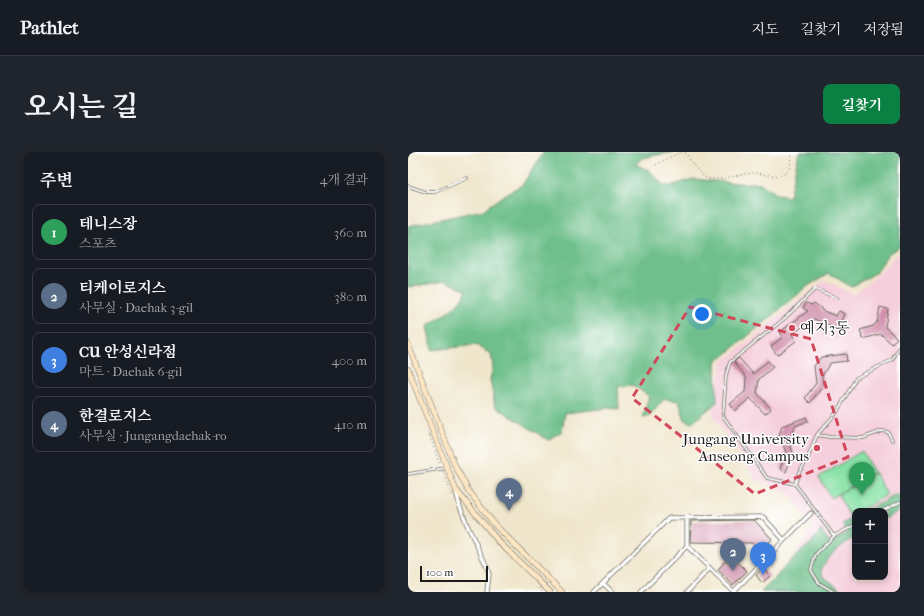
<!DOCTYPE html>
<html lang="ko">
<meta charset="utf-8">
<style>
:root{--surface:#171b24;--page:#20242c;--text:#f1f3f6;--muted:#9ea1a6;--line:#363941;--accent:#0b8043}
body{margin:0;font-family:"IM FELL French Canon","Noto Serif KR",serif;background:var(--page);color:var(--text)}
.controls{position:absolute;right:12px;bottom:12px;display:grid;overflow:hidden;border-radius:8px;box-shadow:0 2px 6px #0003}
.controls button{width:36px;height:36px;display:grid;place-items:center;padding:0;border:0;border-bottom:1px solid var(--line);background:var(--surface);color:var(--text);font:20px sans-serif}
.scale{position:absolute;left:12px;bottom:10px;width:68px;box-sizing:border-box;padding-left:4px;border:2px solid #1c1c1c;border-top:0;font-size:11px;line-height:14px;white-space:nowrap;color:#1c1c1c;-webkit-text-stroke:3px #fff;paint-order:stroke}
.you{position:absolute;left:294px;top:162px;width:14px;height:14px;margin:-10px;border:3px solid #fff;border-radius:50%;background:#1a73e8;box-shadow:0 0 0 6px #1a73e833}
.badge{display:grid;place-items:center;width:26px;height:26px;border-radius:50%;background:var(--accent);color:#fff;font-size:13px;font-weight:700}
.pin{position:absolute;translate:-50% -33px;filter:drop-shadow(0 1px 2px #0008)}
.pin::after{content:'';position:absolute;top:21px;width:14px;height:12px;background:inherit;clip-path:polygon(0 0,100% 0,50% 100%)}
.list{margin:0;padding:0;list-style:none}
h2{display:flex;justify-content:space-between;align-items:center;height:52px;margin:0;padding:0 16px;font-size:17px}
h2 small{font-size:13px;font-weight:400;color:var(--muted)}
.list li{display:grid;grid-template-columns:26px 1fr auto;gap:12px;align-items:center;box-sizing:border-box;height:56px;margin:0 8px 8px;padding:0 8px;border:1px solid var(--line);border-radius:8px}
.list b{display:block;font-size:15px;white-space:nowrap}
.list p{margin:0;font-size:13px;white-space:nowrap;color:var(--muted)}
.list em{font-size:13px;font-style:normal;color:var(--muted)}
.map{position:relative;flex:none;width:492px;height:440px;overflow:hidden;border-radius:8px}
header{display:flex;align-items:center;gap:24px;box-sizing:border-box;height:56px;padding:0 20px;background:var(--surface);border-bottom:1px solid var(--line)}
header strong{font-size:19px}
nav{display:flex;gap:22px;margin-inline-start:auto;font-size:14px}
.intro{display:flex;align-items:center;justify-content:space-between;box-sizing:border-box;height:96px;padding:0 24px}
h1{margin:0;font-size:28px}
.button{padding:10px 18px;border-radius:8px;background:var(--accent);color:#fff;font-size:14px;font-weight:700}
main{display:flex;gap:24px;padding:0 24px}
aside{flex:1;background:var(--surface);border-radius:8px;box-shadow:0 2px 6px #0003}
.map>svg:first-child{display:block}
</style>
<header>
<strong>Pathlet</strong>
<nav><a>지도</a><a>길찾기</a><a>저장됨</a></nav>
</header>
<div class="intro"><h1>오시는 길</h1><a class="button">길찾기</a></div>
<main>
<aside>
<h2>주변<small>4개 결과</small></h2>
<ul class="list">
<li><span class="badge" style="background:#2e9e5b">1</span><div><b>테니스장</b><p>스포츠</p></div><em>360 m</em></li>
<li><span class="badge" style="background:#5c6f8a">2</span><div><b>티케이로지스</b><p>사무실 · Daehak 3-gil</p></div><em>380 m</em></li>
<li><span class="badge" style="background:#3f7fe0">3</span><div><b>CU 안성신라점</b><p>마트 · Daehak 6-gil</p></div><em>400 m</em></li>
<li><span class="badge" style="background:#5c6f8a">4</span><div><b>한결로지스</b><p>사무실 · Jungangdaehak-ro</p></div><em>410 m</em></li>
</ul>
</aside>
<div class="map">
<svg width="492" height="440" viewBox="0 0 492 440">
<rect width="100%" height="100%" fill="#fff"/>
<filter id="ink" filterUnits="userSpaceOnUse"><feTurbulence type="fractalNoise" baseFrequency=".025" numOctaves="2"/><feDisplacementMap in="SourceGraphic" scale="8" xChannelSelector="R" yChannelSelector="G"/><feConvolveMatrix kernelMatrix="1 2 1 2 8 2 1 2 1" color-interpolation-filters="sRGB"/></filter>
<filter id="wash" filterUnits="userSpaceOnUse"><feTurbulence type="fractalNoise" baseFrequency=".012" numOctaves="4" result="noise"/><feDisplacementMap in="SourceGraphic" scale="16" xChannelSelector="R" yChannelSelector="G"/><feGaussianBlur stdDeviation="0.9" result="paint"/><feColorMatrix in="noise" values="0 0 0 0 0 0 0 0 0 0 0 0 0 0 0 0 0 1.4 0 .05"/><feComposite in="paint" operator="in"/></filter>
<g filter="url(#wash)">
<rect width="100%" height="100%" fill="#f0e6cc"/>
<path fill="#f5cfdb" fill-rule="evenodd" d="M492,100v340h-75l-22,-15 -7,-22 16,-28 -21,-32 -34,-15 -45,-65 10,-53 102,-82 30,14 27,-22 13,-16zM447,359h30v66h-30z"/>
<path fill="#88e1a6" stroke="#527e61" d="M454,299l12,21 -43,26 -12,-21z
M467,321l12,22 -27,16h-5v3l-5,3 -12,-22z"/>
<path fill="#6ebf8b" stroke="#456e54" d="M136,0h130l-31,6 -8,6 15,7 13,14 7,1 23,-7 42,4h25l17,12 12,2 10,-45h101v94l-12,8 -11,18 -26,15 -22,-14 -21,13 -84,70 -8,5 1,41 -25,21 -7,-3 -6,-19 -15,-2 -14,17 -7,1 6,-21 -17,-11 -14,2 1,22 -12,-1 -42,5 -3,18 -14,9 -53,-34 -5,-27 3,-11 -2,-14 -15,-9 -44,5 -5,-24c17,-10 31,-19 40,-36l-21,-9 -38,6v-61l75,-16 18,-13 22,-13z
M490,342l2,3v13l-15,9v-8h-20z
M447,365v20c-14,9 -27,18 -34,33l3,7 20,15h-83l15,-15 14,-16 21,-18 10,-13 9,14 17,-12 -5,-8z"/>
<g id="blocks">
<path fill="#d191ac" d="M398,151l6,2 2,-2 7,5v2l15,6 3,-5 6,3 -4,9 2,3 -2,5 -27,-12 -22,15 4,7 -19,14 -6,-9 12,-9 -3,-5 28,-21 -5,-3z
M472,155l8,2 -3,18 12,11 -5,6 -11,-10 -18,5 -3,-9 13,-4 4,-4z
M438,202l1,7 -17,2 -8,13 1,10 -13,17 -5,-5 11,-15 -2,-17 7,-9z
M331,206l14,16 15,-13 5,6 -14,12 -2,14 14,16 -6,5 -15,-16 -15,13 -5,-7 15,-12 1,-15 -12,-15z
M398,265l2,4 -13,5 -4,13h-3l5,13 -7,20 -6,-3 6,-17 -7,-16 3,-10z
M339,368h7l18,19 -11,12 -9,-8 -62,-1 1,-21z
M317,409l6,5 6,-5 10,10 -14,14 -15,-15z
M355,416l7,8 -8,7 -6,-8z"/>
</g>
</g>
<g filter="url(#ink)">
<use href="#blocks" fill-opacity="0" stroke="#66635a" stroke-width="1"/>
<g fill="none" stroke-linecap="round" stroke-linejoin="round">
<g stroke="#66635a" stroke-width="3.5">
<path id="lane" d="M0,34l18,6h9l32,-14
M429,146l-22,-9 -31,30 -54,43 -4,13 -3,41 44,62 28,6 39,52 21,-11
M409,283l13,2 33,1 19,-7 6,1 4,8
M0,322l38,-6
M387,332l4,-12 7,-10 11,-27 20,-23 19,-34 36,-18 8,-13
M474,359l18,-9
M426,384l-18,18 -5,16 8,13 15,9"/>
</g>
<g stroke="#66635a" stroke-width="5">
<path id="street" d="M48,340l4,15 8,20 19,40 2,7 -2,18
M279,366v28l47,46
M195,431l9,9
M186,440l75,-74 94,-1 21,23
M233,440l46,-46
M279,440l23,-24
M325,440l78,-79"/>
</g>
<g stroke="#66635a" stroke-width="6">
<path id="secondary" d="M0,192l47,122 13,24 27,35 67,67
M0,217l48,121 43,52 51,50"/>
</g>
<path stroke="#66635a" stroke-width="1" stroke-dasharray="1 3" stroke-linecap="butt" d="M273,0l5,1c4,7 11,19 19,24 11,6 36,-4 48,-4 10,0 22,5 31,1 8,-4 6,-15 7,-22
M248,13l24,-13
M20,280l12,33
M35,319l9,24
M131,436l3,4"/>
<use href="#lane" stroke="#fff" stroke-width="2"/>
<use href="#street" stroke="#fff" stroke-width="3.5"/>
<use href="#secondary" stroke="#fce6c4" stroke-width="5"/>
</g>
</g>
<path fill="none" stroke="#d1495b" stroke-width="3" stroke-dasharray="8 5" stroke-linejoin="round" d="M282,155l121,32 37,118 -93,37 -123,-96z"/>
<g fill="#d1495b" stroke="#fff" stroke-width="1.5">
<circle cx="384" cy="176" r="4"/>
<circle cx="409" cy="296" r="4"/>
</g>
<g text-anchor="middle" dominant-baseline="central" stroke-width="3" stroke-linejoin="round" paint-order="stroke">
<g font-size="15" fill="#1c1c1c" stroke="#fff" text-anchor="start">
<text x="392" y="176">예지3동</text>
<text x="401" y="287" text-anchor="end">Jungang University<tspan x="401" dy="17">Anseong Campus</tspan></text>
</g>
</g>
</svg>
<div class="controls">
<button>+</button>
<button>−</button>
</div>
<div class="scale">100 m</div>
<div class="you"></div>
<div class="pin badge" style="left:454px;top:343px;background:#2e9e5b">1</div>
<div class="pin badge" style="left:325px;top:419px;background:#5c6f8a">2</div>
<div class="pin badge" style="left:355px;top:423px;background:#3f7fe0">3</div>
<div class="pin badge" style="left:101px;top:359px;background:#5c6f8a">4</div>
</div>
</main>
